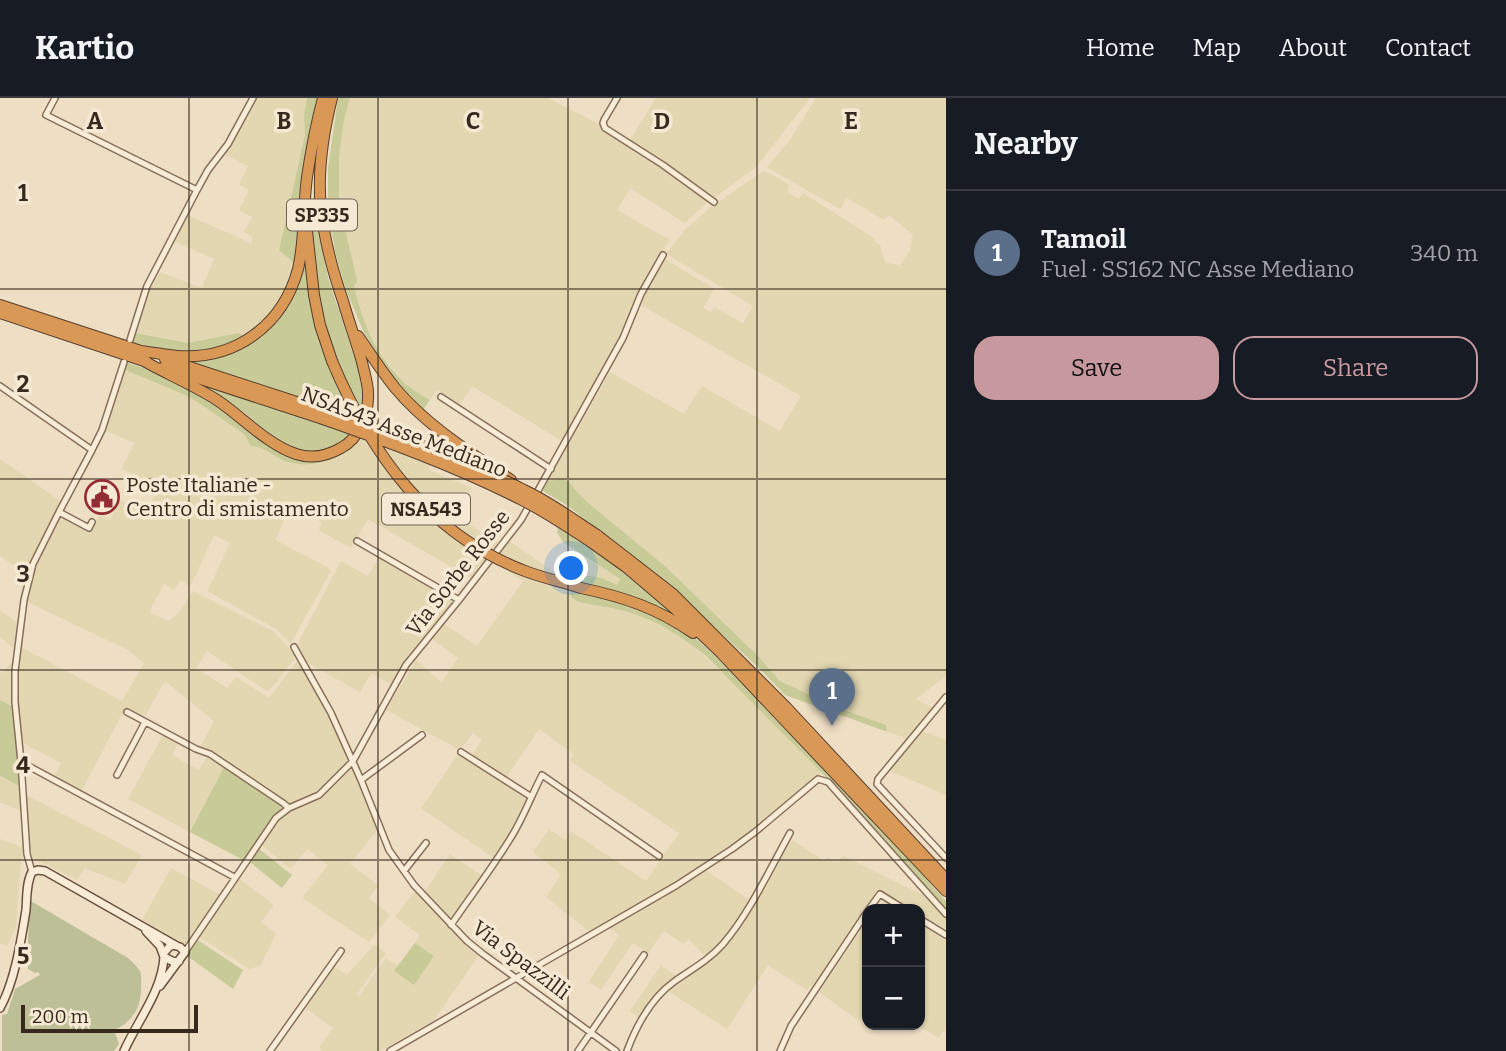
<!DOCTYPE html>
<meta charset="utf-8">
<style>
:root{--surface:#171b24;--page:#242831;--text:#f1f3f6;--muted:#9ea1a6;--line:#363941;--accent:#c7999f}
body{margin:0;font-family:Bitter,serif;background:var(--page);color:var(--text)}
.controls{position:absolute;right:21px;bottom:21px;display:grid;overflow:hidden;border-radius:14px;box-shadow:0 2px 5px #0004}
.controls button{width:63px;height:63px;display:grid;place-items:center;padding:0;border:0;border-bottom:2px solid var(--line);background:var(--surface);color:var(--text);font:35px sans-serif}
.scale{position:absolute;left:21px;bottom:18px;width:177px;box-sizing:border-box;padding-left:7px;border:4px solid #37291e;border-top:0;font-size:19px;line-height:24px;white-space:nowrap;color:#37291e;-webkit-text-stroke:5px #f5e9d3;paint-order:stroke}
.you{position:absolute;left:572px;top:471px;width:24px;height:24px;margin:-18px;border:5px solid #fff;border-radius:50%;background:#1a73e8;box-shadow:0 0 0 10px #1a73e833}
.badge{display:grid;place-items:center;width:46px;height:46px;border-radius:50%;background:var(--accent);color:#fff;font-size:23px;font-weight:700}
.pin{position:absolute;translate:-50% -58px;filter:drop-shadow(0 2px 4px #0008)}
.pin::after{content:'';position:absolute;top:37px;width:24px;height:21px;background:inherit;clip-path:polygon(0 0,100% 0,50% 100%)}
.list{margin:0;padding:0;list-style:none}
h2{display:flex;justify-content:space-between;align-items:center;height:91px;margin:0;padding:0 28px;font-size:30px}
h2 small{font-size:23px;font-weight:400;color:var(--muted)}
.list li{display:grid;grid-template-columns:46px 1fr auto;gap:21px;align-items:center;box-sizing:border-box;height:126px;padding:0 28px;border-top:2px solid var(--line)}
.list b{display:block;font-size:26px;white-space:nowrap}
.list p{margin:0;font-size:23px;white-space:nowrap;color:var(--muted)}
.list em{font-size:23px;font-style:normal;color:var(--muted)}
.actions{display:flex;gap:14px;padding:21px 28px}
.actions a{flex:1;padding:16px 0;border:2px solid var(--accent);border-radius:21px;text-align:center;font-size:24px;color:var(--accent)}
.actions .main{background:var(--accent);color:#111}
.map{position:relative;flex:none;width:946px;height:953px;overflow:hidden}
header{display:flex;align-items:center;gap:42px;box-sizing:border-box;height:98px;padding:0 35px;background:var(--surface);border-bottom:2px solid var(--line)}
header strong{font-size:33px}
nav{display:flex;gap:38px;margin-inline-start:auto;font-size:24px}
main{display:flex}
aside{flex:1;background:var(--surface)}
.map>svg:first-child{display:block}
</style>
<header>
<strong>Kartio</strong>
<nav><a>Home</a><a>Map</a><a>About</a><a>Contact</a></nav>
</header>
<main>
<div class="map">
<svg width="946" height="953" viewBox="0 0 946 953">
<rect width="100%" height="100%" fill="#eddec4"/>
<path fill="#e2d7b1" d="M254,0h53l-3,16 1,21 -26,114 15,14 -12,34 -8,12 -14,17 -15,10 -7,-3 -50,10 -53,-10 11,-36 14,-25 42,16 12,-29 -40,-18 12,-26 65,28 2,-6 -9,-5 8,-15 -13,-7 10,-20 -10,-5 9,-19 -23,-11z
M350,0h198l51,26 7,7 94,61 9,9 -24,22 -55,-35 -13,22 53,30 -12,18 -18,35 -18,44 -60,104 -90,-55 -12,19 -23,-15 -7,10 -9,-4 -24,-21 -13,-17 -17,-28 -10,-27 -3,-19 3,-1v-3l-18,-77v-46l5,-37z
M656,0h154l-54,69 -42,31 -48,-35 -36,-23z
M816,0h130v578l-30,23 17,9 -25,31 -23,-8 2,-2 -1,-4 -50,-18 -56,-26 -24,-27 -91,-88 -72,-59 -14,-13 -9,-11 -22,-2 62,-109 74,42 18,-28 78,45 21,-35 -160,-91 12,-29 12,-17 49,30 -11,19 8,4 3,-5 29,16 10,-17 -87,-52 19,-24 26,-23 51,-35 3,-1 25,14 -3,7 12,7 4,-6 71,45v3l6,4 5,17 15,4 10,-16 3,-15 -24,-20 -5,5 -37,-22 -7,11 -72,-41v-2l21,-25z
M123,271l62,26 14,8 45,31 7,12h7l21,13 25,5 21,-3 15,-5 11,-8 10,-9 69,26 -1,5 43,18 -8,12 7,5 -10,14 38,24 -28,35 -103,-59 -17,29 -33,-18 4,-8 -34,-18 -6,8 5,3 -12,25 52,27 4,4 -40,72 -15,-14 -67,-37 -1,-2 22,-47 -16,-8 -23,50h-2l-9,-5 -6,10 -10,-6 -15,28 19,9 11,-8 14,-22 80,40 21,23v5l-19,25 -8,7 -60,-40 -11,17 31,20 9,-11 33,21 29,-38 38,70 12,28 -3,8 -19,20 -11,8 -23,11 -91,-59 13,-25 -49,-40 -22,38 -19,-9 -43,82 -27,-15 7,-14 -40,-21 -4,-65 4,-30 101,54 22,-38 -16,-13 -101,-48 6,-30 7,-18 20,-37 30,15 9,-17 11,5 11,-20 24,13 13,-25 -36,-19 12,-26 -31,-13z
M0,361l62,43 -19,36 -16,37 -27,-19z
M509,443l50,34 16,-24 45,28 -3,6 -9,-5 -24,-4 -13,4 8,22 46,9 21,7 39,21 44,40 93,94 -67,55 -47,36 -117,69 -45,-36 15,-23 -28,-22 16,-23 16,11 6,-9 75,50 33,-48 -109,-72 4,-7 -35,-25 -33,49 -34,-23 10,-15 -9,-7 -13,17 -74,-40 30,-50 25,22 17,-24 -26,-19 12,-15 33,22 46,-65 -30,-19z
M379,459l77,44 -47,58 -17,26 -21,-12 -11,19 -56,-31 -8,-14 45,-86 27,15z
M0,512l17,13 -2,26 -15,-12z
M15,559l-3,49 -12,-6v-28l3,1z
M922,633l24,9v55l-56,-24z
M163,637l15,9 -6,11 27,15 8,-14 17,11 -34,65 -62,-33z
M459,655l69,44 -10,25 -23,37 -74,-51z
M347,672l6,1 25,58 -28,35 28,21 -9,13 21,17 -21,27 -67,-44 26,-33 -21,-16 -16,20 -31,-25 19,-26 40,-21 9,-6z
M0,679l21,10v24l-21,-9z
M26,697l116,60 -17,29 -40,-16 -8,12 -46,-23z
M0,741l24,9v9l-3,2 -5,68 -9,19 -7,-3z
M792,742l32,21 3,-4 8,6 1,-2 2,1 5,-6 82,40 21,22v12l-26,-16v-5h-8l-34,-20 -64,99 -4,-2 -3,4 -39,-25 -41,64 -59,-38 17,-11 -1,-3 32,-24z
M450,756l31,21 -27,42 -4,1 -25,-27z
M171,770l50,27 -31,47 -5,2 -43,-24z
M705,772l43,29 1,2 -24,38 -19,19 -17,-19 -6,5 -19,-13 -16,22 -15,-10 -32,47 -12,-8 30,-47 -9,-7z
M237,779l37,28 -13,17 15,11 -16,33 -11,3 -51,-33z
M415,793l64,64 -45,65 -54,31h-57l-4,-3 14,-20 -29,-21 29,-41 14,9 27,-30 12,8 -29,41 2,2 27,-38 12,8 -3,5 19,13 20,-28 -19,-13 5,-8 -25,-18z
M867,823v86l-8,14 -40,-29z
M920,826l26,17v86l-7,11 -22,-13h3z
M661,867l14,10 -30,34 -6,9 -9,-7z"/>
<path fill="#c8cb98" d="M307,0h14l-8,36 -18,124 18,3c-5,-40 2,-81 8,-120l-1,81 3,32 6,27 32,96c1,5 3,10 4,15 0,15 -6,35 -16,45 -45,40 -85,-12 -121,-36 -11,-7 -22,-12 -33,-18l1,-2 127,44 5,-19 -144,-46 45,-16c-35,10 -62,8 -96,-2l2,-9 53,10 50,-10 7,3c28,-20 39,-40 49,-73l-15,-13 26,-115 -1,-21z
M338,0h12l-6,22 -5,37v46l18,77v3l-3,1c8,45 33,95 76,116l-7,10 -34,-38 -25,-39 -19,-46 -10,-36 -7,-42v-41z
M125,264c67,20 125,62 184,97l48,-21 4,1c-19,21 -54,33 -81,20 -10,-5 -17,-13 -29,-13l-7,-12 -45,-31 -14,-8 -62,-26z
M563,381l7,4 9,11 14,13 72,59 91,88 24,27 56,26 50,18 1,5 -2,1 -100,-36 -25,-26 -99,-91 -93,-72 -25,-15 5,-10z
M558,428l52,32 77,65 -116,-43c16,-8 31,-3 46,5l3,-6 -57,-37 -6,-10z
M568,490l71,18 52,28 42,38 187,198 10,14 16,17v10l-124,-138 -116,-117c-24,-19 -48,-35 -78,-44 -16,-5 -33,-6 -49,-10l-7,-4z
M0,602l12,6 9,81 -21,-11z
M224,669l55,37 4,4 -10,10 -30,42 -53,-28z
M258,750l34,27 -10,13 -31,-25 -1,-4z
M196,841l47,31 -10,19 -47,-34z
M415,845l19,13 -20,29 -20,-14z"/>
<path fill="#bdc097" d="M29,802l99,58c4,4 9,8 12,13 2,6 1,12 1,18 0,18 -9,34 -27,41l5,14 -5,7h-112v-36l5,-1 8,-25 25,-14 -2,-3 -3,1 -7,-4v-16l-6,-4 6,-4z"/>
<g fill="none" stroke-linecap="round" stroke-linejoin="round">
<g stroke="#876f5b" stroke-width="8">
<path id="street" d="M55,0l-9,17 151,75
M617,0l-13,22 -1,3 2,5 58,37 51,37
M130,242l17,-54 50,-96 11,-20 20,-26 25,-46
M0,288l92,64 -33,62 -26,52 -9,36 -9,71v31l6,60 6,92 5,18
M441,299l110,72
M92,352l10,-20 22,-68
M535,398l88,-158 18,-44 22,-39
M59,414l30,16 3,-6
M357,443l102,59
M294,549l37,66 30,67 28,70 25,35 53,56 16,13 133,97
M946,599l-68,82 -1,5 69,74
M127,614l69,37 14,5 73,49 6,5
M461,654l69,44
M21,664l213,115
M117,677l28,-53
M361,682l61,-45
M404,773l22,-28
M869,811l11,-15 24,15
M920,821l26,16
M451,827c20,-29 41,-57 59,-86 13,-20 21,-43 32,-64l117,81
M185,854l91,-134 13,-10 30,-13 34,-34 53,-96 53,-65 62,-80 9,-16
M270,953l71,-100
M390,953l287,-166 55,-36 23,-17 63,-53 10,3 118,132
M578,953l66,-96
M627,953c10,-27 24,-53 48,-70 17,-12 34,-21 48,-37 26,-30 47,-75 67,-111
M780,953l11,-25 76,-114"/>
</g>
<g stroke="#69513e" stroke-width="10">
<path id="secondary" d="M146,833l14,15 4,11 10,5 5,-1
M160,888l25,-34 -5,-5 -7,-2 -4,2 -6,7
M0,910c15,-27 21,-67 26,-98 1,-12 0,-27 6,-38l6,-2 7,1 132,75
M124,953c14,-31 38,-60 40,-94"/>
</g>
<g stroke="#553e2f" stroke-width="12">
<path id="highway" d="M307,133l7,64 6,30 12,36
M0,207l144,47
M0,215l147,49
M358,238c12,17 24,36 38,53 31,37 75,64 115,91
M140,253c12,1 25,4 37,5 59,4 106,-31 121,-87 7,-29 5,-62 9,-92 4,-26 9,-53 16,-79
M165,261l159,52
M142,262c25,14 51,25 75,40 24,16 51,45 79,54 15,5 31,2 45,-6 19,-10 28,-35 27,-55 0,-10 -4,-21 -6,-31 -6,-21 -13,-40 -19,-61 -10,-29 -19,-62 -22,-93 -4,-37 2,-74 11,-110
M164,269l156,51
M597,437l76,59 113,113 160,172
M591,444l35,25 48,41 47,45 225,238
M581,490c43,9 76,20 112,45"/>
</g>
<use href="#street" stroke="#f8ecd7" stroke-width="5"/>
<use href="#secondary" stroke="#f8ecd7" stroke-width="7"/>
<use href="#highway" stroke="#da9857" stroke-width="10"/>
<g stroke="#553e2f" stroke-width="12" stroke-linecap="butt">
<path id="highway-bridge" d="M332,263c39,93 96,173 193,210 18,7 38,11 56,17
M324,313c67,23 136,46 200,79 26,12 50,30 73,45
M320,320c69,24 137,49 202,82 24,12 46,27 69,42"/>
</g>
<use href="#highway-bridge" stroke="#da9857" stroke-width="10"/>
</g>
<path fill="none" stroke="#37291e" stroke-width="2" stroke-opacity="0.55" d="M189,0v953M378,0v953M568,0v953M757,0v953M0,191h946M0,381h946M0,572h946M0,762h946"/>
<defs>
<g id="civic-ring" transform="scale(1.75)"><circle r="9.5" fill="#f5e9d3" stroke="#942c34" stroke-width="1.5"/><path d="M-.6-6.5H3V-4.5H.6V-3L4-1V1h2V6H-6V1h2V-1L-.6-3ZM-1.2 2.5V6h2.4V2.5Z" fill="#942c34"/></g>
</defs>
<g fill-rule="evenodd">
<use href="#civic-ring" x="102" y="399"/>
</g>
<g text-anchor="middle" dominant-baseline="central" stroke-width="7" stroke-linejoin="round" paint-order="stroke">
<g fill="#f5e9d3" stroke="#706354" stroke-width="2">
<rect x="287" y="101.5" width="70" height="31" rx="5"/>
<rect x="382" y="395.5" width="88" height="31" rx="5"/>
</g>
<g font-size="19" font-weight="bold" fill="#37291e">
<text x="322" y="117">SP335</text>
<text x="426" y="411">NSA543</text>
</g>
<g font-size="21" fill="#37291e" stroke="#f5e9d3">
<text transform="translate(404 334) rotate(21)">NSA543 Asse Mediano</text>
<text transform="translate(458 475) rotate(-52)">Via Sorbe Rosse</text>
<text transform="translate(521 862) rotate(37)">Via Spazzilli</text>
</g>
<g font-size="21" fill="#37291e" stroke="#f5e9d3" text-anchor="start">
<text x="126" y="387">Poste Italiane -<tspan x="126" dy="24">Centro di smistamento</tspan></text>
</g>
</g>
<g font-size="23" text-anchor="middle" font-weight="bold" fill="#37291e" stroke="#f5e9d3" stroke-width="7" stroke-linejoin="round" paint-order="stroke">
<text x="95" y="31">A</text>
<text x="284" y="31">B</text>
<text x="473" y="31">C</text>
<text x="662" y="31">D</text>
<text x="851" y="31">E</text>
<text x="23" y="103">1</text>
<text x="23" y="294">2</text>
<text x="23" y="484">3</text>
<text x="23" y="675">4</text>
<text x="23" y="866">5</text>
</g>
</svg>
<div class="controls">
<button>+</button>
<button>−</button>
</div>
<div class="scale">200 m</div>
<div class="you"></div>
<div class="pin badge" style="left:832px;top:628px;background:#5c6f8a">1</div>
</div>
<aside>
<h2>Nearby<small></small></h2>
<ul class="list">
<li><span class="badge" style="background:#5c6f8a">1</span><div><b>Tamoil</b><p>Fuel · SS162 NC Asse Mediano</p></div><em>340 m</em></li>
</ul>
<div class="actions"><a class="main">Save</a><a>Share</a></div>
</aside>
</main>
